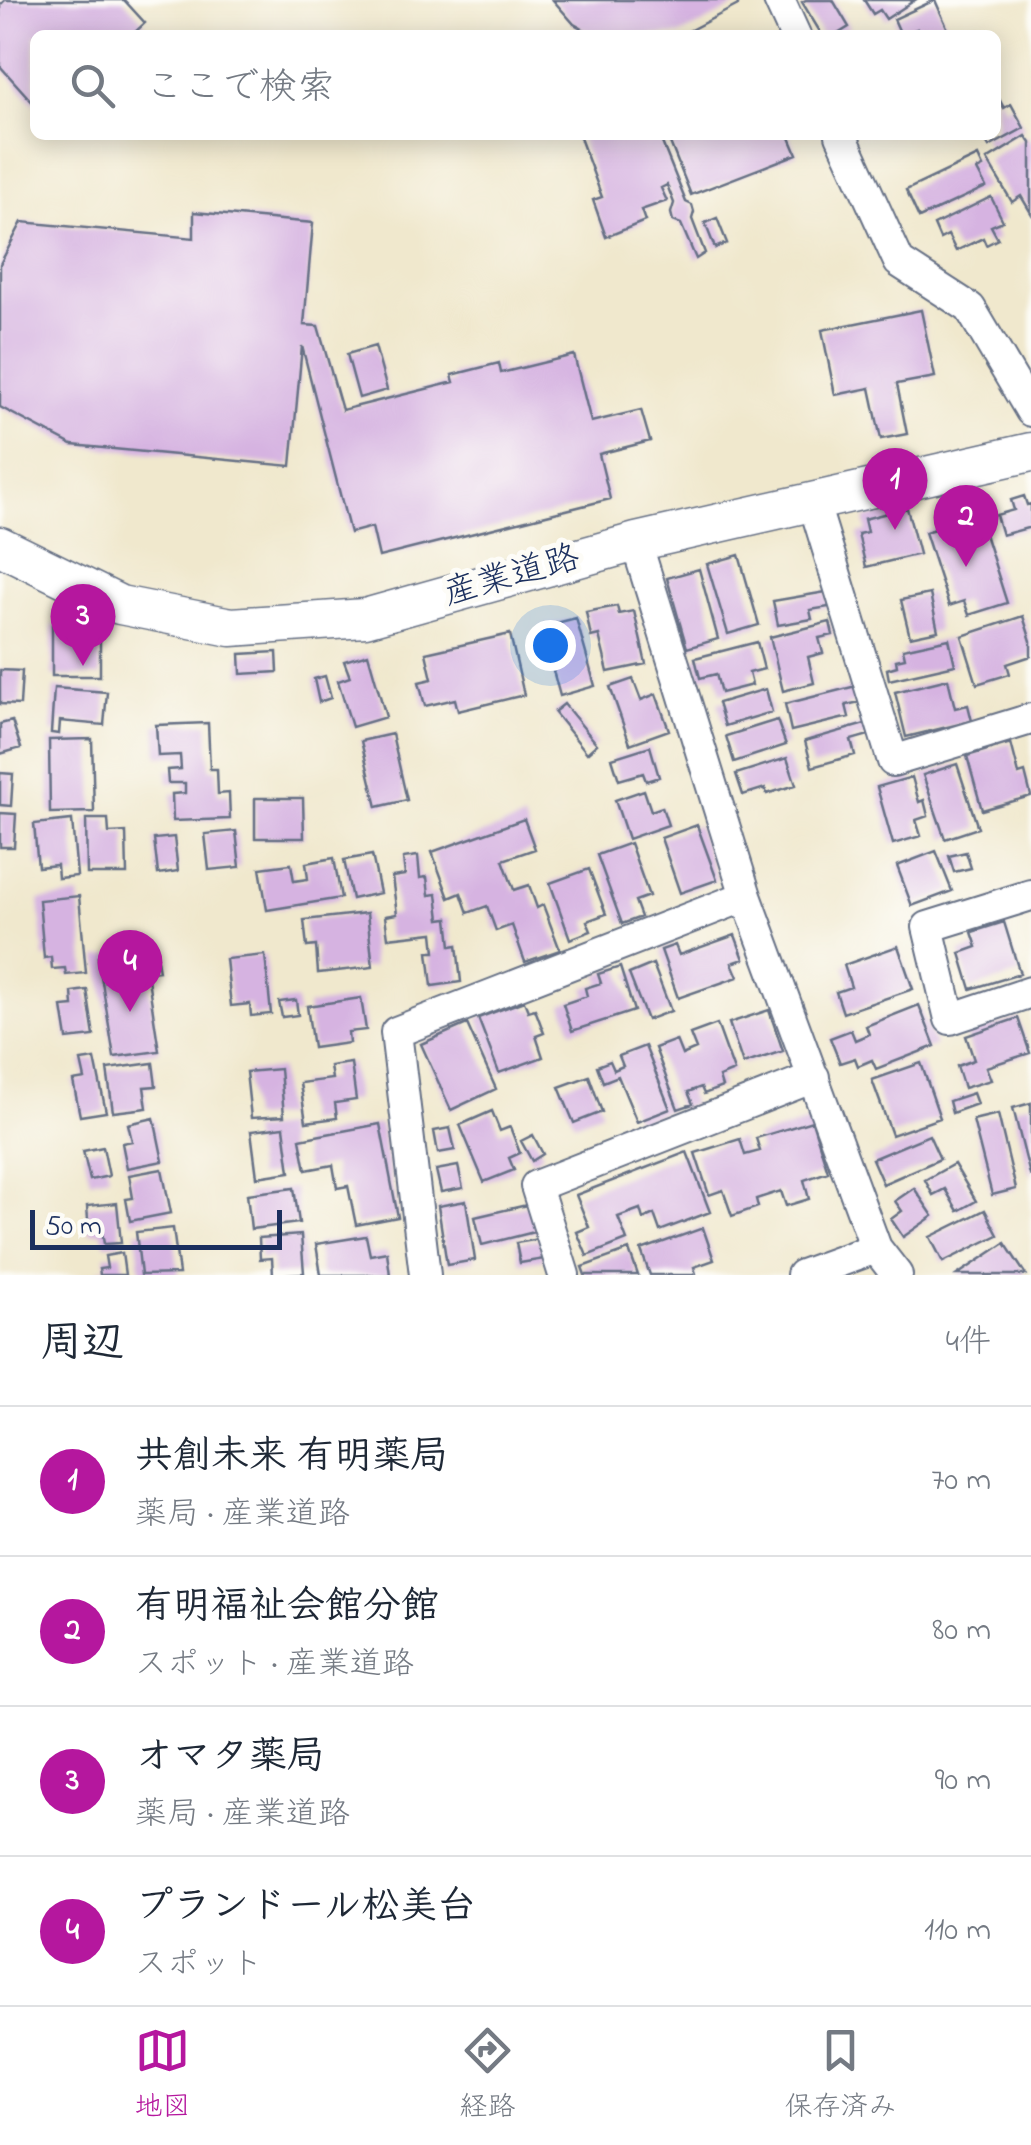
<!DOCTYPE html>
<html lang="ja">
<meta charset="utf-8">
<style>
:root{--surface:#fff;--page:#f2f2f3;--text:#1f2937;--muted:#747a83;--line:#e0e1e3;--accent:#b5179e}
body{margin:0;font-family:"Indie Flower","Klee One",sans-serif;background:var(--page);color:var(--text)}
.scale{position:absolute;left:30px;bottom:25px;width:252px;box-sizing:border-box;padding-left:10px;border:5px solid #1b2f5e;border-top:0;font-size:28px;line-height:35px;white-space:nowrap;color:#1b2f5e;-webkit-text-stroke:8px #fdfcf7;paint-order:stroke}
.you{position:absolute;left:550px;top:645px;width:35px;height:35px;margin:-25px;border:8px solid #fff;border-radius:50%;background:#1a73e8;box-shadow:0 0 0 15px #1a73e833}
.badge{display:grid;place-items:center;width:65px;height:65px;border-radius:50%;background:var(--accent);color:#fff;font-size:32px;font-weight:700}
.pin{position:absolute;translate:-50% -82px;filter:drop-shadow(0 2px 5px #0008)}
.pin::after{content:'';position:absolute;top:52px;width:35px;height:30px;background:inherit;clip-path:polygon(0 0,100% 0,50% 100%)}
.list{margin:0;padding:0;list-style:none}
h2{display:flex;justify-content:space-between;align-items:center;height:130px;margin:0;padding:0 40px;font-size:42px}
h2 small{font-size:32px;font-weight:400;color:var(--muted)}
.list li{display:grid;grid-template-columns:65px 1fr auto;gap:30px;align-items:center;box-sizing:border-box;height:150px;padding:0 40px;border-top:2px solid var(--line)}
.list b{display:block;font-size:38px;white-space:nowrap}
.list p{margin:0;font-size:32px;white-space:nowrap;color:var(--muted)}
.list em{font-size:32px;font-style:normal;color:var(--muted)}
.icon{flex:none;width:55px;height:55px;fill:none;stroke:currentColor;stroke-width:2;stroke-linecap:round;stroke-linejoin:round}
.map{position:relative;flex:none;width:1031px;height:1275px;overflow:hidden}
.search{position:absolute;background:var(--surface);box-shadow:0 5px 25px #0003;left:30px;right:30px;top:30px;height:110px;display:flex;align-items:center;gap:25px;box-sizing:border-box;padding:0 35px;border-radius:15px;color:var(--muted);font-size:38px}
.sheet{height:730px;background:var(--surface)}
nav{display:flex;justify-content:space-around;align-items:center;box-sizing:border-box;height:140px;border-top:2px solid var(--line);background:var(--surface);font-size:28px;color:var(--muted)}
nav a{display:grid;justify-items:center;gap:5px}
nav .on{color:var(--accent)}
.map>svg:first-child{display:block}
</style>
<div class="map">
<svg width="1031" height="1275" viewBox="0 0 1031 1275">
<rect width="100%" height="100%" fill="#fdfcf7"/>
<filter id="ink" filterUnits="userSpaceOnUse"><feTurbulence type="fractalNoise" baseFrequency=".01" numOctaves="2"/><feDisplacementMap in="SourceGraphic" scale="20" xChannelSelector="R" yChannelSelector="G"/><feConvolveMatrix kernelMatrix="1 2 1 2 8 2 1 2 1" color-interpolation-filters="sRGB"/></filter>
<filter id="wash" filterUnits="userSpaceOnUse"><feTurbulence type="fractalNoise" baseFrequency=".0048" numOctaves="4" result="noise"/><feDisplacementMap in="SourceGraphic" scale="40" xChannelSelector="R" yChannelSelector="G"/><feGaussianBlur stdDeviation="2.25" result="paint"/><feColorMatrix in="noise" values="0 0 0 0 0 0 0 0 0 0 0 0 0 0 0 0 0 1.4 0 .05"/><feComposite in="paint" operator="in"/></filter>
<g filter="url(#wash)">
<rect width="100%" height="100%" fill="#f0e8cd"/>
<g id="blocks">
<path fill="#d6b3e1" d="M5,0h119l21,23 -13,12h-97v70l-35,-39v-61z
M553,0h183l2,5 -57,30h-87l-20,-11z
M806,0h27l16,27 -13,8h-14l-20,-33z
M864,0h51l-29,19 -6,-9 -7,4z
M935,0l15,34 5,-3 2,4h-38l-2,-6 -16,6 -7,-16z
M996,93l8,15 7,-4 13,24 -35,19 -7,-12h14z
M579,135h80l27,67 6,3 2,7 -2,7 13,34 -9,6 -15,-35 -8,-3 -2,-8 3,-10 -7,-18 -6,3 6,13 -26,9 4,11 -39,16 -13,-37 9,-3z
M667,135h122l8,19 -106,41z
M1026,136l5,7v70l-10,-17 -9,6 -25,-42z
M978,156l5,11 -6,3 9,17 -67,31 -13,-28z
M991,197l12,24 -12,5 7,13 -12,6 -3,-7 -27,13 -8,-16 -8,4 -6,-14z
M194,212l119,11 -9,102 14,1 24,84 112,-28 -2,-7 47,-12 2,10 73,-18 17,67 50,-12 9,31 -51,13 11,45 -231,58 -7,-30 -22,6 -48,-187 -11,120 -219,-21 -72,-38v-143l22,-42 172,16z
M717,218l10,25 -12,5 -10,-25z
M921,310l14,67 -38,7 10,50 -26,5 -11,-51 -35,7 -13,-65z
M375,346l12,44 -28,8 -12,-44z
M1024,496l3,9 4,-1v23l-29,8 -6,-20 18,-5 -3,-10z
M907,508l12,46 -53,13 -8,-33 9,-2 -3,-13z
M979,515l28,88 -38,12 -5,-14 -15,5 -24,-74z
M739,555l20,70 -31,9 -21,-70z
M699,569l19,70 -31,9 -20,-70z
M826,592l3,15 -19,3 2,9 -34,6 -5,-24z
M930,594l8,37 -28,6 -9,-37z
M617,606l2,8 15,-3 12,53 -38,8 -9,-37 -8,2 -5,-25z
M1023,616l8,25v15l-24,8 3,10 -33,10 -15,-48z
M576,618l19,68 -35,10 -19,-69z
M830,622l3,13 -14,3 4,15 -15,4 6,26 -31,8 -13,-54z
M52,625h31v15h17v36h-48z
M510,634l14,61 -66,16 -3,-12 -30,7 -6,-24 13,-3 -6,-26z
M949,639l6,26 -66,15 -2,-11 10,-3 -1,-6 9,-2 -2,-9z
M757,642l7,27 -15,4 3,12 -31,8 -5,-19 -16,4 -5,-20z
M277,652l1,20 -37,2 -1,-20z
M368,654l18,63 -34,10 -14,-46 12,-4 -6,-16z
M0,670l22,1 -2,34 -20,-1z
M325,676l6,22 -12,4 -5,-23z
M633,679l8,21 15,-6 13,36 -39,14 -20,-57z
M948,679l7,29 13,-3 4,16 -66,16 -11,-45z
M856,686l4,16 -14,3 3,12 -58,14 -6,-27z
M54,688l53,4 -3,33 -44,-4 -1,13 -8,-1z
M766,689l6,23 -47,14 -7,-23z
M564,704l33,40 -10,9 -33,-41z
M777,720l9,25 -52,17 -8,-26z
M12,721l9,27 -21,6v-30z
M208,723l2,46h7l1,25 11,-1 1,26 -57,2 -1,-27 13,-1v-10h-17l-1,-13 14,-1 -1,-14 -22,1 -2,-31z
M865,724l4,11 -18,5 4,15 -43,12 -7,-26z
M392,734l15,66 -30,7 -16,-66z
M92,739l2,73 -44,1 -1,-73z
M1011,743l8,31 6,-2 6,24 -49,14 -15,-54z
M650,746l9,31 -13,4 -3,-8 -24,7 -7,-22z
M787,758l9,27 -29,9 -2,-6 -22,7 -7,-21z
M957,764l21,64 -33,11 -22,-64z
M0,773l13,1 -2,32 -11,-1z
M912,777l7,25 5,-2 4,16 -12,4 5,16 -28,8 -16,-57z
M644,790l7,21 11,-4 6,18 -40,14 -13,-39z
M255,798h48l1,40h-49z
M0,813l16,1 -2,33h-14z
M86,819h22l1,14 17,-1 1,42h-40z
M524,819l11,30 -32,11 11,30 15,-5 8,23 6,-3 17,45 -35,12 -13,-37 -16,6 -9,-25 -19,7 -7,-20 -12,5 -17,-46z
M72,820l5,56 -19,2 -1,-13 -19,2 -4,-43z
M697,825l20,55 -37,13 -19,-55z
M236,831l4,36 -31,3 -4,-36z
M174,837l4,34 -20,3 -4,-35z
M630,843l19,53 -14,5 6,16 -19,7 -25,-69z
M936,851l16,40 -40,15 -15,-40z
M966,852l5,16 -17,4 -5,-16z
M372,855l8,38 -28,6 -8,-39z
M418,856l2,22 7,-1 2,18 8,-1 3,25 8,-1 3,28 6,-1 4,37 -29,4 -4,-34h7l-2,-19 -45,5 -3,-22 12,-2 -5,-37 13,-2 -2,-17z
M334,858l7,40 -74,12 -7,-42 31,-4 3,17 14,-2 -2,-16z
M589,869l17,45 -19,7 4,10 -21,8 -20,-56z
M79,896l7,77 -20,2 -1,-7 -13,1 -1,-12 -7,1 -5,-58z
M367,913l6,54 -55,6 -2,-27 -9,1 -3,-27z
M1004,922l16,52 -49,15 -11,-36 17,-6 -5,-15z
M735,935l9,24 -12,4 6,14 -60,21 -17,-48 14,-5 4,10z
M898,946l15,43 -70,24 -7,-21 15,-5 -7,-22z
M155,948l4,23 -12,1 12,79 -45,6 -16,-100z
M265,955l6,59 -20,2 -1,-12 -19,2 -5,-47z
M653,964l18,47 -24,9 -18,-46z
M620,967l14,44 -62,20 -9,-27 24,-8 -2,-8 16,-5 -3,-9z
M87,990l7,46 -27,3 -5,-32 11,-1 -1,-14z
M361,998l5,32 -18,2 1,11 -36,5 -6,-42z
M296,1000l2,15 -16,2 -3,-15z
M524,1001l4,10 7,-2 9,24 -8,3 7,21 -44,16 -21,-55z
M919,1005l16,41 -59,23 -4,-9 -14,6 -3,-8 -15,5 -10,-25 21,-8 4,10 14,-6 -3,-8z
M769,1010l14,41 -40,13 -14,-41z
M1018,1018l12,35 -44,14 5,13 -27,8 -7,-22 17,-6 -8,-24z
M467,1024l29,65 -45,21 -30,-66z
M717,1024l17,47 -15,6 3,10 -18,7 -3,-7 -13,5 5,12 -15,5 -23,-61 21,-8 6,15 14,-6 -6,-15z
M645,1046l25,63 -33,13 -19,-46 -15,6 -6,-16 13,-5 4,9 9,-4 -4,-10z
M95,1059l11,53 -26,4 -7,-35 12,-2 -4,-18z
M153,1063l3,23 -12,1 3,21 -34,4 -6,-43z
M351,1063l5,37 -21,3 2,15 -31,4 -6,-39 32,-4 -2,-13z
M921,1063l19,55 -48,17 -20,-55z
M280,1069l4,47 -33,2 -5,-46z
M589,1076l13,36 -28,11 -15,-36z
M973,1093l4,11 -25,9 -3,-12z
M1031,1103v71l-1,1 -17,-67z
M492,1111l8,20 10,-4 10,26 -11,5 5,12 -30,12 -24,-57z
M998,1114l18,75 -24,6 -19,-75z
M154,1118l9,43 -36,7 -5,-25 10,-2 -4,-17z
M812,1121l16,51 -24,8 5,19 -23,7 -5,-15 -25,8 2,8 -26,9 -9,-26 -14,5 -14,-42 45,-14 5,16 15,-4 -4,-13z
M380,1124l18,93 -42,8 -8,-39 -11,2 -4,-23 -27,5 -6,-31z
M284,1127l6,45 -33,5 -6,-46z
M450,1128l5,22 -17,3 -4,-22z
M533,1135l10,19 -11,7 -11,-20z
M929,1135l11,24 -57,25 -11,-25z
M103,1147l6,29 -19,4 -7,-29z
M687,1152l23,60 -50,19 -6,-17 -11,5 -3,-10 -22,8 9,23 -40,16 -10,-24 12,-5 -13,-32z
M954,1164l22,37 -18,10 -13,-22 -12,6 -8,-15z
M458,1166l5,22 -22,4 -5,-22z
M162,1169l9,44 -41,8 -4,-22 7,-1 -4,-23z
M294,1188l5,35 -48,6 -4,-35z
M914,1188l19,28 -30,21 -12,-18 11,-8 -7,-10z
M466,1201l9,59 -28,5 -9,-59z
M117,1203l4,40 -17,1 -2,-12 -13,1 -2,-27z
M531,1204l7,27 -56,14 -7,-28z
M985,1210l13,25 -55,27 -13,-25z
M173,1228l6,46 -38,1 -5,-43z
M703,1228l11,32 -20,7 2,7 -1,1h-45l-9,-25z
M301,1235l3,38 -31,2 -1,-17 -12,1 -1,-21z
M366,1236l4,19 17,-3 3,23h-69l-5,-31z
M540,1239l4,20 -24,4 -4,-20z
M1005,1243l21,32h-69z
M629,1250l9,25h-53l-3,-8z
M122,1253l3,22h-25l-1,-6 8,-1 -2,-12z"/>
</g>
</g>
<g filter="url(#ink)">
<use href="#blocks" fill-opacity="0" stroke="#667085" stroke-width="2.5"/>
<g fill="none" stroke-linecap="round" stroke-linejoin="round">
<g stroke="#667085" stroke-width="34">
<path id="minor" d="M779,0l16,35
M841,135l58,127 71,46 61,103
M813,501l80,260 138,-42
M636,542l110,354 130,352 21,27
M1031,895l-103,32 22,92 81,-27
M425,1275l-29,-243 350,-136
M564,1275l-28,-89 278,-109
M802,1275l74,-27"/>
</g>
<g stroke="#667085" stroke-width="41">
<path id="tertiary" d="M0,546l120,59 111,22 134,-9 271,-76 395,-90"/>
</g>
<use href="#minor" stroke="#fff" stroke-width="30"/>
<use href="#tertiary" stroke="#fff" stroke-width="38"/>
</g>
</g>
<g text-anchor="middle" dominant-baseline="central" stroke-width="10" stroke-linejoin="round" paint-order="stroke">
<g font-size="35" fill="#1b2f5e" stroke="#fdfcf7">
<text transform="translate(512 577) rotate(-16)">産業道路</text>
</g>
</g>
</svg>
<div class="scale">50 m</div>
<div class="you"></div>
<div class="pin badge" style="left:895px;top:530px">1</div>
<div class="pin badge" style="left:966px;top:567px">2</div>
<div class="pin badge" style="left:83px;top:666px">3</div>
<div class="pin badge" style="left:130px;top:1012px">4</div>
<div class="search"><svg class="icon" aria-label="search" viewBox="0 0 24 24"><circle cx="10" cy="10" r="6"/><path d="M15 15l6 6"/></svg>ここで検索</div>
</div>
<section class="sheet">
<h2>周辺<small>4件</small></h2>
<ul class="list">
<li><span class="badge">1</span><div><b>共創未来 有明薬局</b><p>薬局 · 産業道路</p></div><em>70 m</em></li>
<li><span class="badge">2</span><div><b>有明福祉会館分館</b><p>スポット · 産業道路</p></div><em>80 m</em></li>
<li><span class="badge">3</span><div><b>オマタ薬局</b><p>薬局 · 産業道路</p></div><em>90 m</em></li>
<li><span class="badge">4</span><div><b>プランドール松美台</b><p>スポット</p></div><em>110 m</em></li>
</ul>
</section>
<nav>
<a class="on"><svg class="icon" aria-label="map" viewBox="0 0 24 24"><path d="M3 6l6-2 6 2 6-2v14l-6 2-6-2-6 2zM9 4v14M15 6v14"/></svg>地図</a>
<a><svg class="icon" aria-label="directions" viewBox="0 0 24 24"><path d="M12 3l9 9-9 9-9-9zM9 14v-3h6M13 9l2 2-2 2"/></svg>経路</a>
<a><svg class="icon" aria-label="saved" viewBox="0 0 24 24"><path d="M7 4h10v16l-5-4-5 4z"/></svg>保存済み</a>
</nav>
